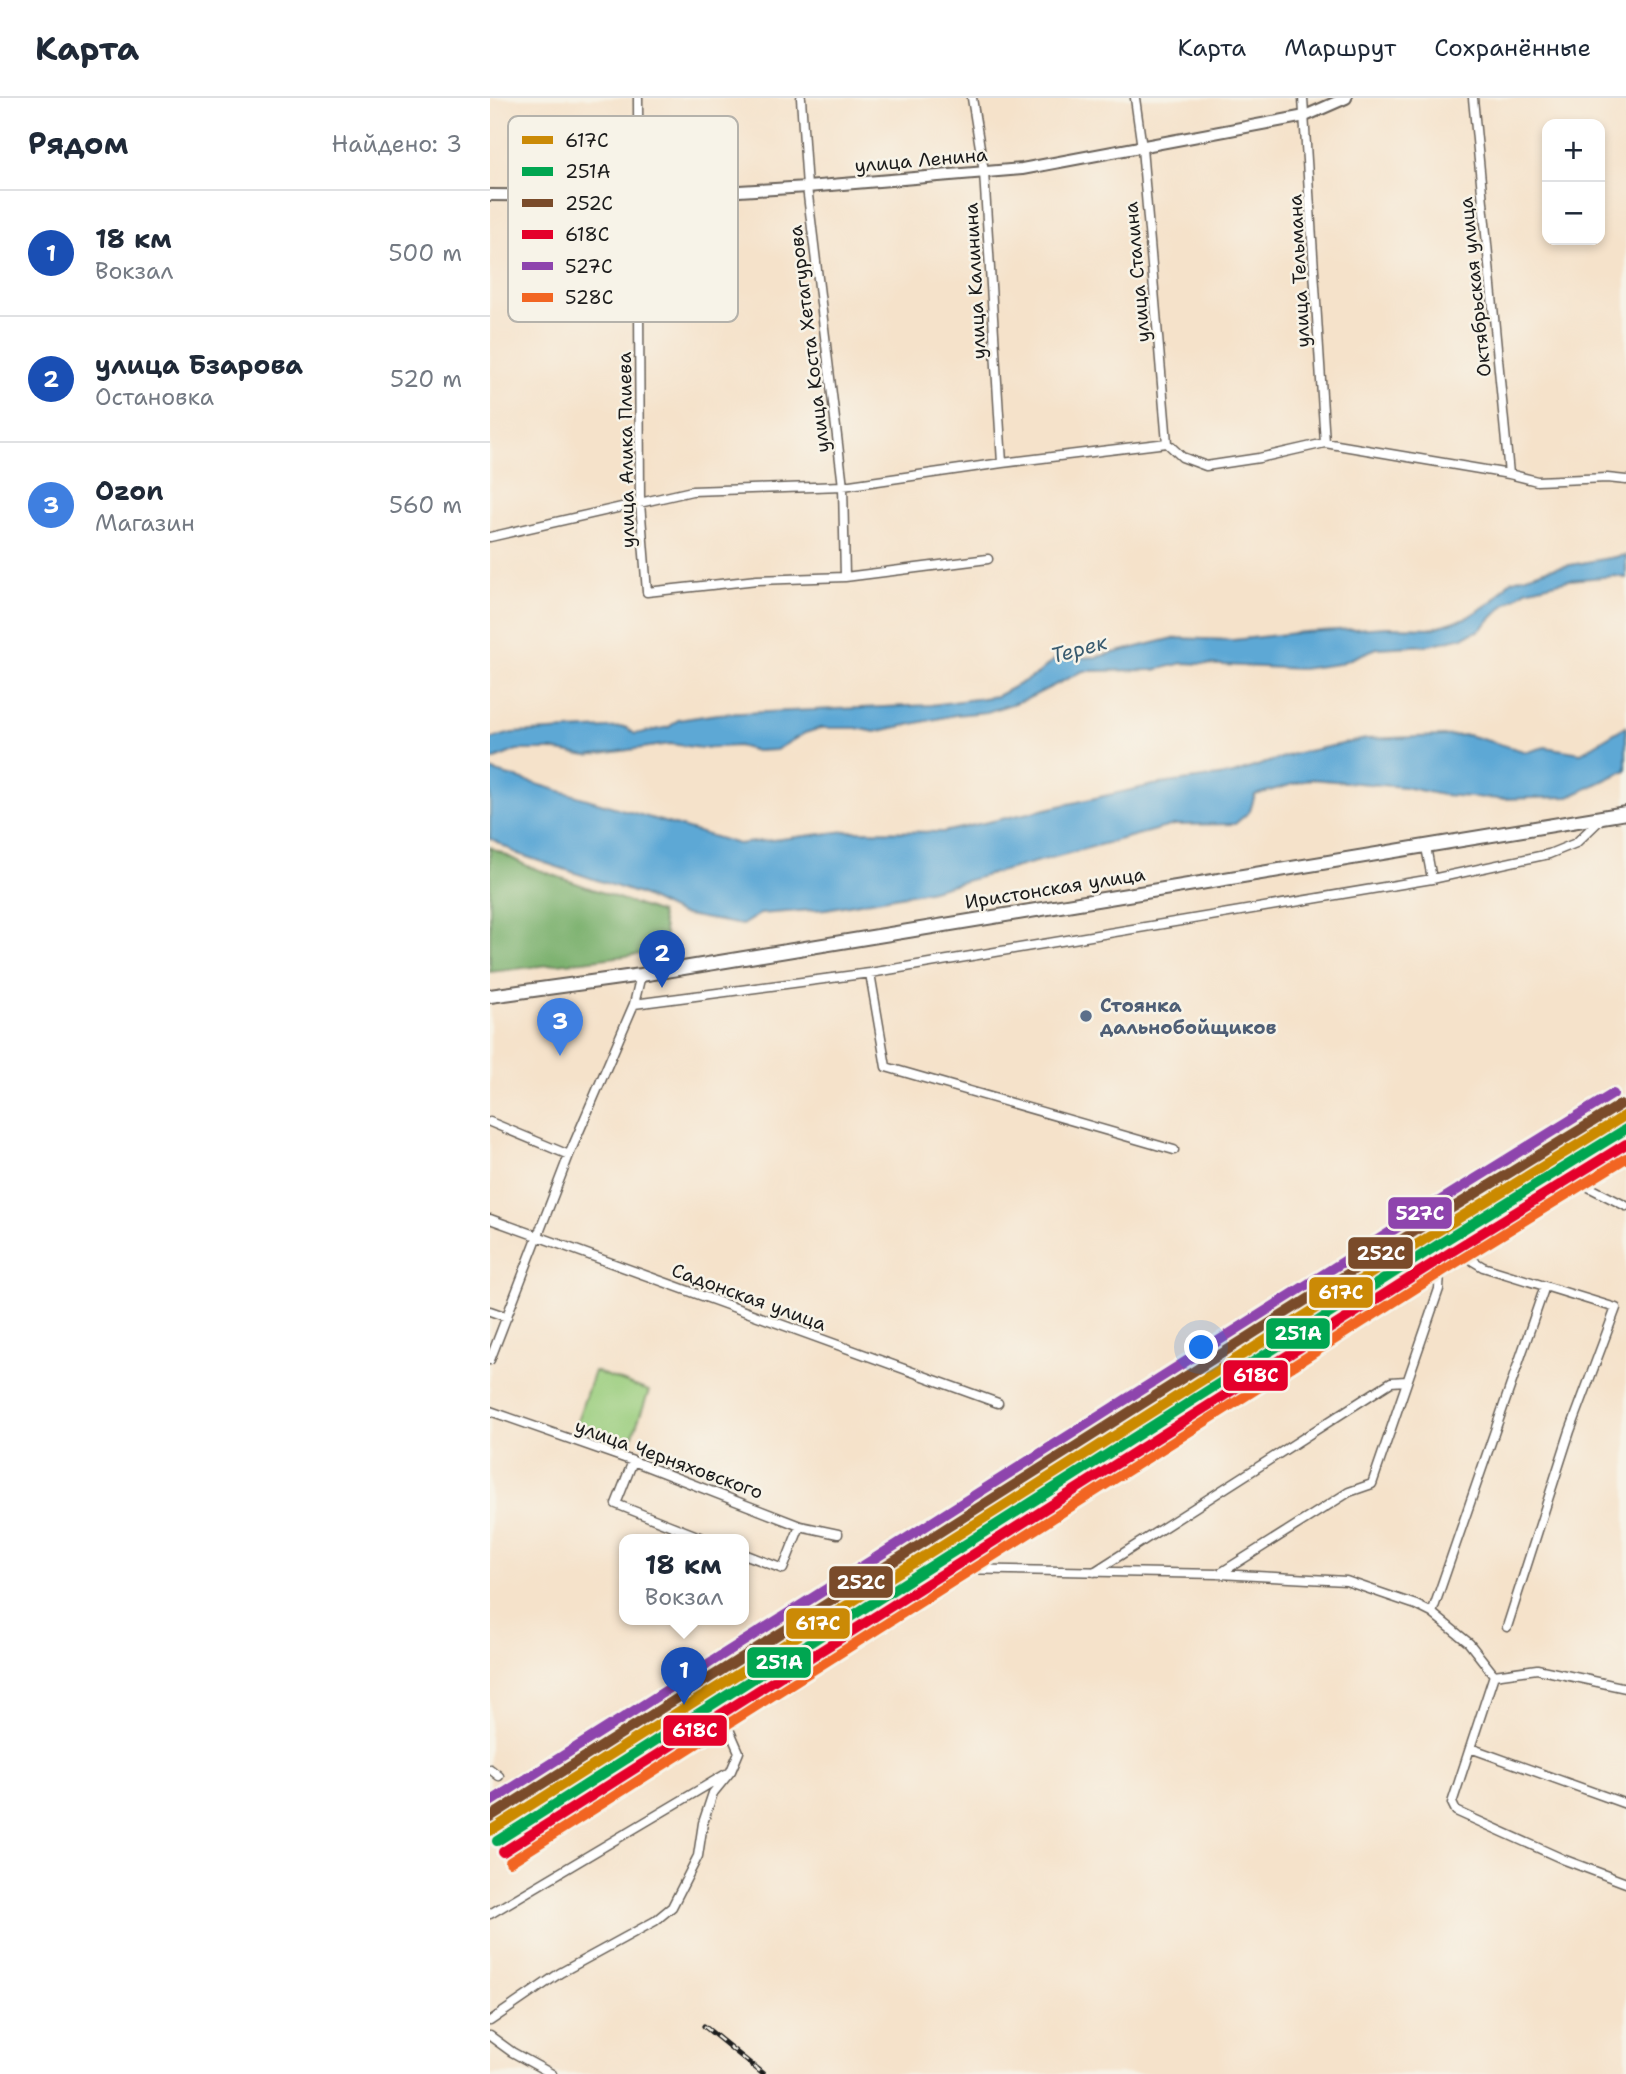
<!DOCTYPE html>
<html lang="ru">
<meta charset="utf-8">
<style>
:root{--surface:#fff;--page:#f6f6f7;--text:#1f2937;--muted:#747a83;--line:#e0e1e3;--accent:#2563eb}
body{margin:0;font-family:"Shantell Sans",sans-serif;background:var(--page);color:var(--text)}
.controls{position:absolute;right:21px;top:21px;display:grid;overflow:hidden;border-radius:14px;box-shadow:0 4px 10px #0003}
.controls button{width:63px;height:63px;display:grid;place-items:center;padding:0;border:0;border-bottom:2px solid var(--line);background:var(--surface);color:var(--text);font:35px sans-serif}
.you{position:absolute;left:712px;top:1250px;width:24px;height:24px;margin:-18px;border:5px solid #fff;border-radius:50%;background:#1a73e8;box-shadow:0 0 0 10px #1a73e833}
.badge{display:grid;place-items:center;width:46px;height:46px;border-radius:50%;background:var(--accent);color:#fff;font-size:23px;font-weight:700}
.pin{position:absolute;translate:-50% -58px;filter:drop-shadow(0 2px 4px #0008)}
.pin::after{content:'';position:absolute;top:37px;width:24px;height:21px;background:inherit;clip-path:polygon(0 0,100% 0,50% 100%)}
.popup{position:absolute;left:129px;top:1436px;width:130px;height:91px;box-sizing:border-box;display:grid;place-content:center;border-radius:14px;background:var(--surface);filter:drop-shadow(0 2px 5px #0005);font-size:23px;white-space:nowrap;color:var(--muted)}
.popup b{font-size:26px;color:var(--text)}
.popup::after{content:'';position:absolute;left:50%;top:100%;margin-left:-14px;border:14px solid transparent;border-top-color:var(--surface)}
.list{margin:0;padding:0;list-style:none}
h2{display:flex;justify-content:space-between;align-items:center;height:91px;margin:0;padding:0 28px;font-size:30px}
h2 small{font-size:23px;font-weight:400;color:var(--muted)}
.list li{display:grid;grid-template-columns:46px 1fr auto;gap:21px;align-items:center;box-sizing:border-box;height:126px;padding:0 28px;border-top:2px solid var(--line)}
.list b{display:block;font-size:26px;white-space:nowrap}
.list p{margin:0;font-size:23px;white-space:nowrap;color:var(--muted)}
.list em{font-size:23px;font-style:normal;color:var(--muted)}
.map{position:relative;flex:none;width:1136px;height:1976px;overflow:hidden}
header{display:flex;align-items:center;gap:42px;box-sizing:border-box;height:98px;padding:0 35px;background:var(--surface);border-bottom:2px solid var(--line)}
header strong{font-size:33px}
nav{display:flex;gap:38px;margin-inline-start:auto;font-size:24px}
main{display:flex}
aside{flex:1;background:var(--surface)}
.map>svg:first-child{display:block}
</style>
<header>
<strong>Карта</strong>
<nav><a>Карта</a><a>Маршрут</a><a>Сохранённые</a></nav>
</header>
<main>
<aside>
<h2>Рядом<small>Найдено: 3</small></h2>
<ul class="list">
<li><span class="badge" style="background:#1a4fb4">1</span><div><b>18 км</b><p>Вокзал</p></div><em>500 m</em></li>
<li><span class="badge" style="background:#1a4fb4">2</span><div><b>улица Бзарова</b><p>Остановка</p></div><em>520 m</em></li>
<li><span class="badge" style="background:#3f7fe0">3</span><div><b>Ozon</b><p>Магазин</p></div><em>560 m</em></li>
</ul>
</aside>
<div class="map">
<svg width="1136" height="1976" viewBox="0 0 1136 1976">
<rect width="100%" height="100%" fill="#f7f3e8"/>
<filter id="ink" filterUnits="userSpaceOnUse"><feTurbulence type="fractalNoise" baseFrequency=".0143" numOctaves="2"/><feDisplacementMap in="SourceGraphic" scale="14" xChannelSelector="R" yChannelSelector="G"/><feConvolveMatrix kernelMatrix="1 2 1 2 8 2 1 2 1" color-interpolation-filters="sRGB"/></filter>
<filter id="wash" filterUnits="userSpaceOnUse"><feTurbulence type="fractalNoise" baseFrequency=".00686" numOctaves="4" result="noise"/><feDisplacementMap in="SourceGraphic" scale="28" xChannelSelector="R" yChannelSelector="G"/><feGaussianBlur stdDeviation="1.57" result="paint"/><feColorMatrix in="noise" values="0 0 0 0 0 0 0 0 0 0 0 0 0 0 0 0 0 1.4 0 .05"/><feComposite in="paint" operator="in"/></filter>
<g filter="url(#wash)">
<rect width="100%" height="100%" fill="#f5e2ca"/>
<path fill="#9bce7f" stroke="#5c754e" stroke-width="2" d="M104,1273l55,20 -19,52 -54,-19z"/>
<path fill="#7cb16e" stroke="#4c6645" stroke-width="2" d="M0,749l35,18 135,48 9,38 -179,21z"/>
<path fill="#5da8d5" stroke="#3c6278" stroke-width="2" d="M1136,457v23l-11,-2 -46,4 -43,10 -21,15 -25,25 -17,7 -34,8 -52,3 -39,16 -37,5 -118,-6 -28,7 -72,1 -56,28 -40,13 -32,3 -80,17 -19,-4h-35l-16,5 -29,17 -20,1 -18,-5 -37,2 -31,-4 -83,12 -35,-6h-35l-27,11v-22l22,-6 113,-6 10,7 34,-7 9,-7 39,-6 214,-9 66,-9 39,-21 19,-16 42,-2 77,-19 59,2 71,-8 83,-5 47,1 34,-11 25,-16 17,-20 38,-12z
M1136,628v44l-57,27 -69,2 -58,-4 -38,-8 -93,-8 -56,16 -5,16 -15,13 -61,1 -246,66 -102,18 -66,5 -18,11 -62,-11 -41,-20 -121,-40 -28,-16v-68l248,74 108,-13 97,1 210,-47 80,-11 60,-20 73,-15 102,-4 59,17 18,-5 36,6z"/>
</g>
<g filter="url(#ink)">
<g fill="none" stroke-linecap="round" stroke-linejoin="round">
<g stroke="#686159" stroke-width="11">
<path id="minor" d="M148,0l2,405 7,89 110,-12 88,-3 143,-18
M311,0l6,89 36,299 2,91
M482,0l12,74 18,291
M645,0l7,50 25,295
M813,0l22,345
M983,0l36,376
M0,439l202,-46 151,-5 159,-23 165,-20 15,14 24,9 53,-8 66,-15 184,31 28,7 70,-3 19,2
M936,749l6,32
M380,875l16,94 288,83
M144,906l236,-31 562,-94 117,-25 27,-11 26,-25
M0,1024l79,33
M1071,1075l65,33
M0,1121l508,184
M978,1141l5,22 10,6 133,41 -46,123 -63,196
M0,1213l17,6
M0,1262l79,-205 65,-151 7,-29
M0,1313l143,50 167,65 38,8
M143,1363l-17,43 89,35
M254,1456l39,15 17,-43
M466,1470l25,-10 185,-117 192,-128 53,-40 57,-34 10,-15 19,-16 64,-35 65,-26
M604,1474l297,-190 15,-1
M729,1476l130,-82 23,-8 67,-195 2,-34
M942,1515l113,-327
M1004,1577l43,-6 89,19
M980,1650l156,56
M0,1671l9,7
M0,1816l236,-140
M0,1923l70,-48 95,-52 17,-14 26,-51 5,-33 10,-30 18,-22 8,-19 -21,-48 211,-131 24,-4 266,5 127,7 70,24 16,8 37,30 25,32 -42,128 4,8 109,49 61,23
M0,1938l22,16 40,22"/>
</g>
<g stroke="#686159" stroke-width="14">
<path id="tertiary" d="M0,97l150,2 167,-10 215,-18 283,-53 41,-18"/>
</g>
<g stroke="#686159" stroke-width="16">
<path id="secondary" d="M0,898l151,-21 985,-162"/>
</g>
<use href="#minor" stroke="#fff" stroke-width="8"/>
<use href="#tertiary" stroke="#fff" stroke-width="10"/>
<use href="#secondary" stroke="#fff" stroke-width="12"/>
<g stroke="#1c1c1c" stroke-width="5">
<path id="rail" d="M214,1928l59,48"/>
</g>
<use href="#rail" stroke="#f7f3e8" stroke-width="2.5" stroke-dasharray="8" stroke-linecap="butt"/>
<g stroke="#f7f3e8" stroke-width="16">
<path id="rail-1" d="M0,1733l948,-600 188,-116"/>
</g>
<g stroke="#f7f3e8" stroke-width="16">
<path id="rail-2" d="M7,1743l947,-600 182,-112"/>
</g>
<g stroke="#f7f3e8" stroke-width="16">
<path id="rail-3" d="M0,1719l941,-596 189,-116"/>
</g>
<g stroke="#f7f3e8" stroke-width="16">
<path id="rail-4" d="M13,1754l948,-600 175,-108"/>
</g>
<g stroke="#f7f3e8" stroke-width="16">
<path id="rail-5" d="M0,1704l935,-592 188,-116"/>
</g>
<g stroke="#f7f3e8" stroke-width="16">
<path id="rail-6" d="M20,1764l947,-600 169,-104"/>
</g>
<use href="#rail-1" stroke="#cb8a06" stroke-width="10"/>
<use href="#rail-2" stroke="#00a651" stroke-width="10"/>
<use href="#rail-3" stroke="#7a4b2a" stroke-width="10"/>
<use href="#rail-4" stroke="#e4002b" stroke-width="10"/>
<use href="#rail-5" stroke="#8e44ad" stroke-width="10"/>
<use href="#rail-6" stroke="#f26522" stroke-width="10"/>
</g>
</g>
<circle fill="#5c6f8a" stroke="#f7f3e8" stroke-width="2.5" cx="596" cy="918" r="7"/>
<g text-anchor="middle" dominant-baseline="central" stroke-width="5" stroke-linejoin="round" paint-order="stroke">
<g font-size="19" fill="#1c1c1c" stroke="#f7f3e8">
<text transform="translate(431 62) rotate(-5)">улица Ленина</text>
<text transform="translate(809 173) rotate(-93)">улица Тельмана</text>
<text transform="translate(647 174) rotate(-95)">улица Сталина</text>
<text transform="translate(485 183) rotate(-93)">улица Калинина</text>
<text transform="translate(985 189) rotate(-96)">Октябрьская улица</text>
<text transform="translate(319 241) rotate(-97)">улица Коста Хетагурова</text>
<text transform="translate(136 352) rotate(-91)">улица Алика Плиева</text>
<text transform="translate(565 790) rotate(-9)">Иристонская улица</text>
<text transform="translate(259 1199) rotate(20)">Садонская улица</text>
<text transform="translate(179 1361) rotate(20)">улица Черняховского</text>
</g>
<g font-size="19" font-weight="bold" fill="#4e5e75" stroke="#f7f3e8" text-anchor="start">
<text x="610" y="907">Стоянка<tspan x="610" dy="22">дальнобойщиков</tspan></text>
</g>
<g font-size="21" font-style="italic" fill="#395b6f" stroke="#f7f3e8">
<text transform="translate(589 551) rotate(-15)">Терек</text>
</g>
</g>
<rect x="18" y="18" width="230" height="206" rx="10" fill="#f7f3e8" stroke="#b5b2ab" stroke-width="2"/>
<rect x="32" y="38" width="31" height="8" fill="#cb8a06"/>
<rect x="32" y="69" width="31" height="9" fill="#00a651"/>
<rect x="32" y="101" width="31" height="8" fill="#7a4b2a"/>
<rect x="32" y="132" width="31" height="9" fill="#e4002b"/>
<rect x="32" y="164" width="31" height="8" fill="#8e44ad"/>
<rect x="32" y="195" width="31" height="9" fill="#f26522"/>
<g font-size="19" fill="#1c1c1c">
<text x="75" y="49">617C</text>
<text x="75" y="80">251А</text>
<text x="75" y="112">252С</text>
<text x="75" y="143">618С</text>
<text x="75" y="175">527С</text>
<text x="75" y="206">528С</text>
</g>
<g stroke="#f7f3e8" stroke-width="2.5">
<rect x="897" y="1098" width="66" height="34" rx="7" fill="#8e44ad"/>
<rect x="857" y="1138" width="67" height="34" rx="7" fill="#7a4b2a"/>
<rect x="818" y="1178" width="66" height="33" rx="7" fill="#cb8a06"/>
<rect x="775" y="1219" width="66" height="33" rx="7" fill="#00a651"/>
<rect x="732" y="1261" width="67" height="33" rx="7" fill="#e4002b"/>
<rect x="338" y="1467" width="66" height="34" rx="7" fill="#7a4b2a"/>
<rect x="295" y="1509" width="66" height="33" rx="7" fill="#cb8a06"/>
<rect x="256" y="1548" width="66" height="33" rx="7" fill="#00a651"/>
<rect x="172" y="1616" width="66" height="33" rx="7" fill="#e4002b"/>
</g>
<g font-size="19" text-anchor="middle" font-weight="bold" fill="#fff">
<text x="930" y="1122">527С</text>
<text x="891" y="1162">252С</text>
<text x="851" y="1201">617C</text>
<text x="808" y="1242">251А</text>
<text x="766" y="1284">618С</text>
<text x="371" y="1491">252С</text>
<text x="328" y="1532">617C</text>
<text x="289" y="1571">251А</text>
<text x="205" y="1639">618С</text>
</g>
</svg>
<div class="controls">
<button>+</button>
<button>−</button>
</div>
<div class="you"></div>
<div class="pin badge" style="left:194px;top:1607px;background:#1a4fb4">1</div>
<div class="popup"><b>18 км</b>Вокзал</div>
<div class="pin badge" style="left:172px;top:890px;background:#1a4fb4">2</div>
<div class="pin badge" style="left:70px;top:958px;background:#3f7fe0">3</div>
</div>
</main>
